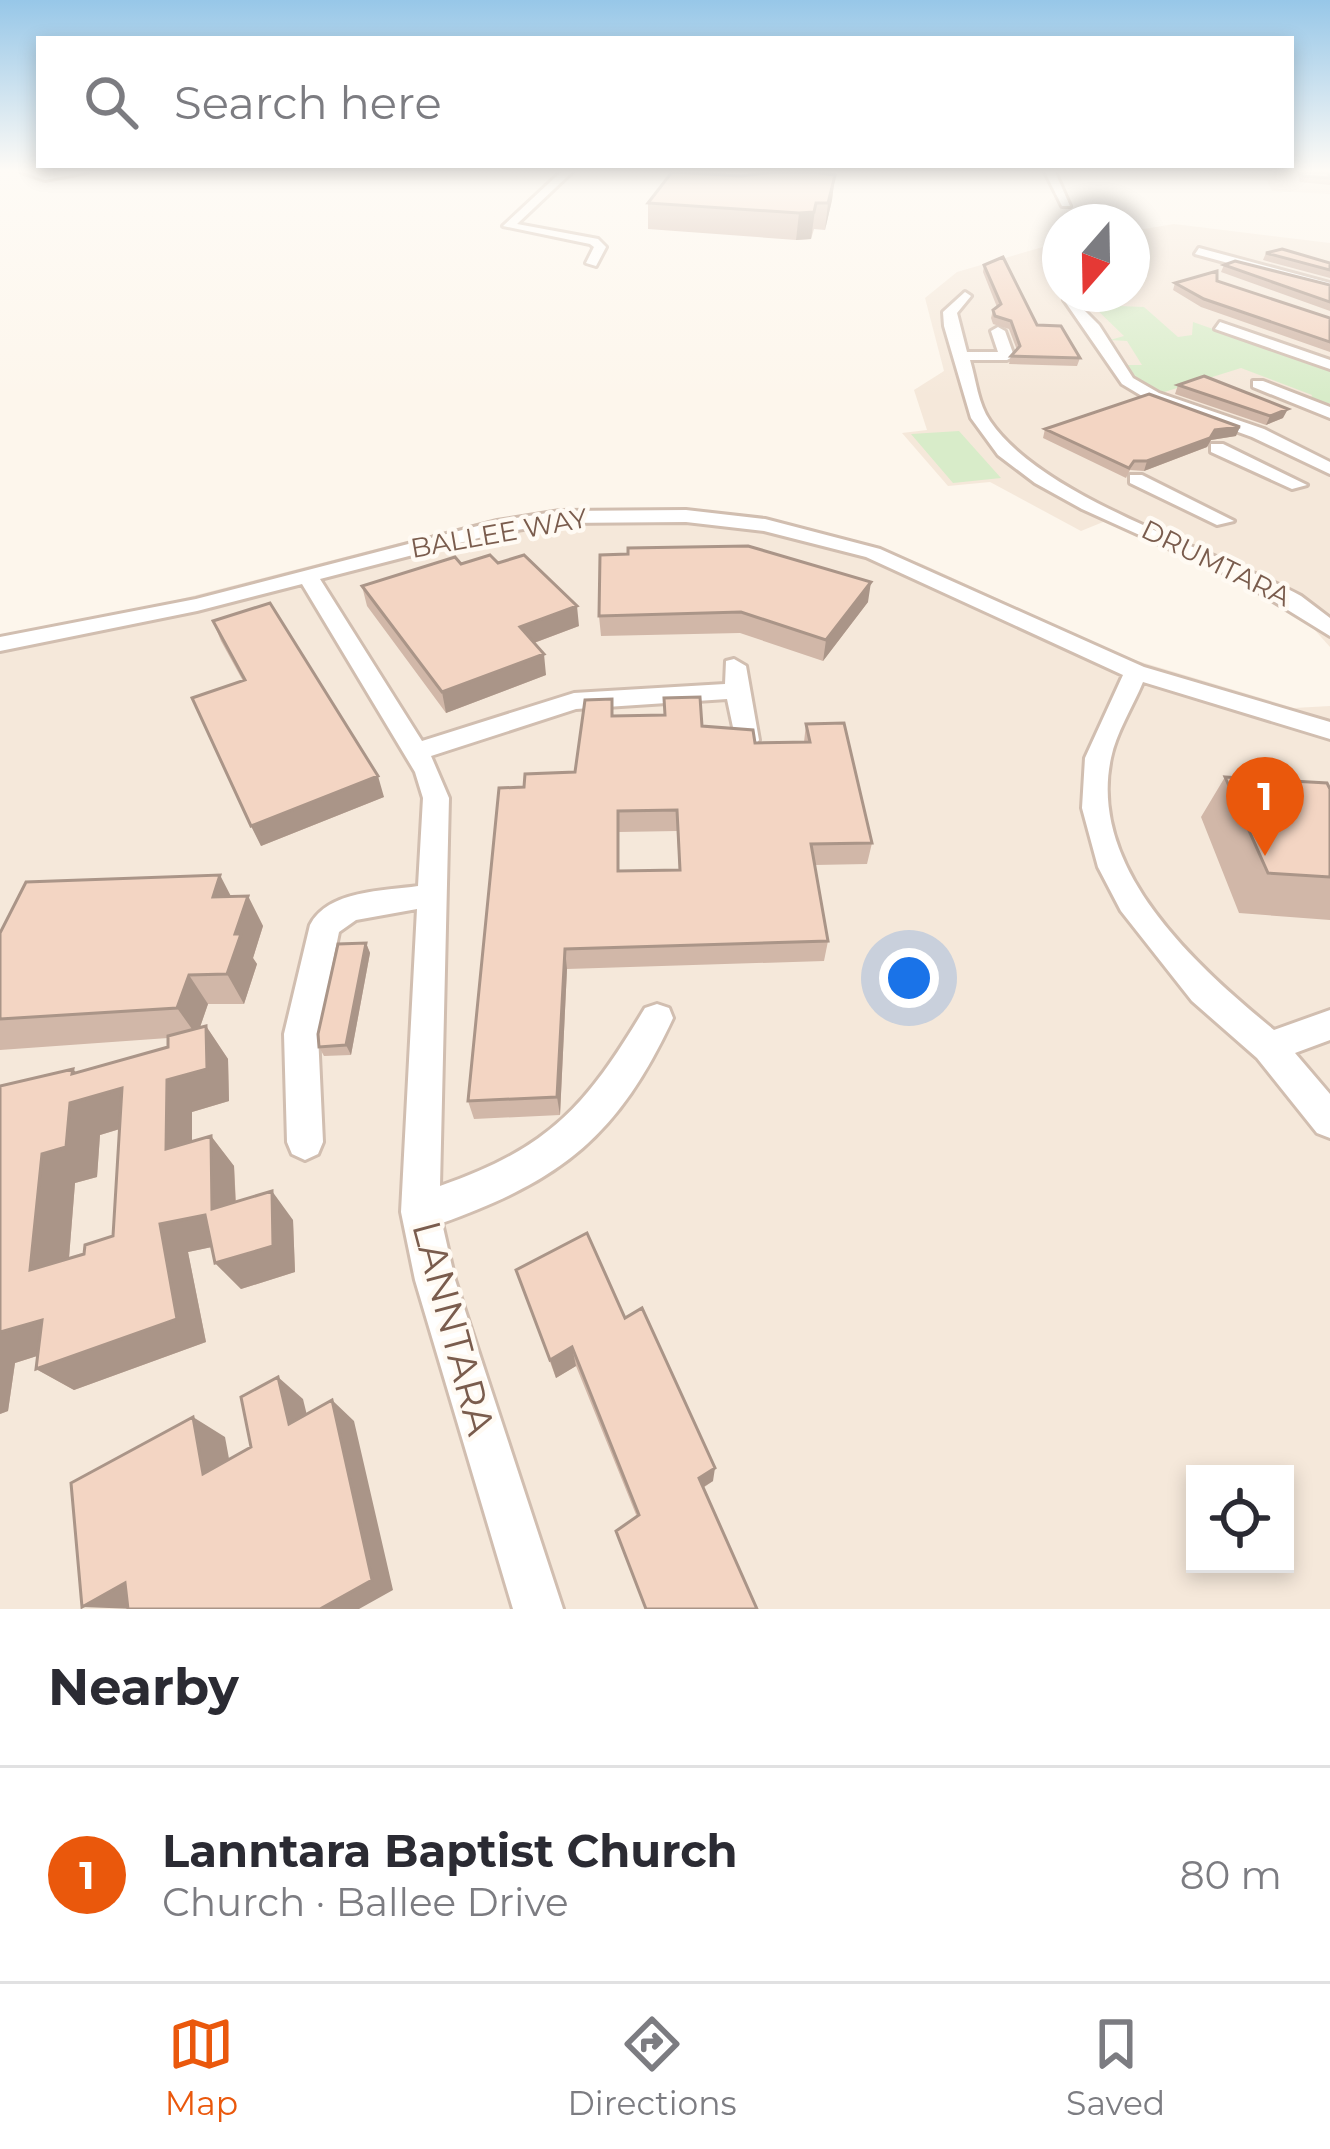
<!DOCTYPE html>
<meta charset="utf-8">
<style>
:root{--surface:#fff;--page:#f2f2f3;--text:#2b2b33;--muted:#7c7c81;--line:#e1e1e2;--accent:#ea580c}
body{margin:0;font-family:Montserrat,sans-serif;background:var(--page);color:var(--text)}
.controls{position:absolute;right:36px;bottom:36px;display:grid;overflow:hidden;border-radius:0px;box-shadow:0 6px 18px #0003}
.controls button{width:108px;height:108px;display:grid;place-items:center;padding:0;border:0;border-bottom:3px solid var(--line);background:var(--surface);color:var(--text);font:60px sans-serif}
.compass{position:absolute;left:1042px;top:204px;width:108px;height:108px;border-radius:50%;background:var(--surface);box-shadow:0 6px 18px #0003;rotate:200deg}
.you{position:absolute;left:909px;top:978px;width:42px;height:42px;margin:-30px;border:9px solid #fff;border-radius:50%;background:#1a73e8;box-shadow:0 0 0 18px #1a73e833}
.badge{display:grid;place-items:center;width:78px;height:78px;border-radius:50%;background:var(--accent);color:#fff;font-size:39px;font-weight:700}
.pin{position:absolute;translate:-50% -99px;filter:drop-shadow(0 3px 6px #0008)}
.pin::after{content:'';position:absolute;top:63px;width:42px;height:36px;background:inherit;clip-path:polygon(0 0,100% 0,50% 100%)}
.list{margin:0;padding:0;list-style:none}
h2{display:flex;justify-content:space-between;align-items:center;height:156px;margin:0;padding:0 48px;font-size:51px}
h2 small{font-size:39px;font-weight:400;color:var(--muted)}
.list li{display:grid;grid-template-columns:78px 1fr auto;gap:36px;align-items:center;box-sizing:border-box;height:216px;padding:0 48px;border-top:3px solid var(--line)}
.list b{display:block;font-size:45px;white-space:nowrap}
.list p{margin:0;font-size:39px;white-space:nowrap;color:var(--muted)}
.list em{font-size:39px;font-style:normal;color:var(--muted)}
.icon{flex:none;width:66px;height:66px;fill:none;stroke:currentColor;stroke-width:2;stroke-linecap:round;stroke-linejoin:round}
.map{position:relative;flex:none;width:1330px;height:1609px;overflow:hidden}
.search{position:absolute;background:var(--surface);box-shadow:0 6px 18px #0003;left:36px;right:36px;top:36px;height:132px;display:flex;align-items:center;gap:30px;box-sizing:border-box;padding:0 42px;border-radius:0px;color:var(--muted);font-size:45px}
.sheet{height:372px;background:var(--surface)}
nav{display:flex;justify-content:space-around;align-items:center;box-sizing:border-box;height:168px;border-top:3px solid var(--line);background:var(--surface);font-size:33px;color:var(--muted)}
nav a{display:grid;justify-items:center;gap:6px}
nav .on{color:var(--accent)}
.map>svg:first-child{display:block}
</style>
<div class="map">
<svg width="1330" height="1609" viewBox="0 0 1330 1609">
<rect width="100%" height="100%" fill="#fdf6ec"/>
<path fill="#f5e8da" fill-rule="evenodd" d="M1195,172h135v22l-58,-3 -5,-10z
M1174,224l156,19v404l-27,-30 -40,-27 -155,-70 -27,11 -91,-49 -42,4 -46,-53 25,-3 -13,-40 30,-19 -19,-73 32,-26 103,-30v52h72v-63z
M600,508l109,3 135,26 78,27 206,94 166,50 36,-2v903h-1330v-973l169,-34 308,-79zM1195,1474h90v90h-90z"/>
<path fill="#d8ecc9" d="M1092,305l52,2 34,30 14,-2 1,-13 137,48v33l-13,3 -7,-5 2,-6 -71,-27 -83,26 -26,-15 -10,-14h20l-15,-24 -17,-1 14,-4z
M959,431l42,47 -48,5 -42,-49z"/>
<g fill="none" stroke-linecap="round" stroke-linejoin="round">
<g stroke="#d1beb0" stroke-width="6">
<path id="street" d="M21,172h66l-42,8z
M561,172h11l-55,52 81,15 8,8 -10,19 -10,-3 8,-16 -4,-3 -87,-18z
M1045,172h10l15,34h-8z
M1199,248l131,35v8l-135,-37z
M965,292l6,4 -14,17 10,39h31l-7,-21 7,-4 7,4 9,25 -7,4h-37c6,20 8,44 20,61 54,79 224,128 311,175l29,22v18l-91,-56 -157,-71 -47,-26 -37,-28 -27,-37 -27,-92 -1,-14z
M1064,300h10l25,25 34,53 26,15 105,36 66,33v12l-78,-37 -105,-38 -25,-15z
M1220,322l110,38v9l-115,-40z
M1253,381h10l67,26v11l-77,-31z
M1211,444h12l84,41 -15,4 -81,-37z
M1130,475h12l92,46 -17,4 -87,-42z
M686,510l79,9 115,30 264,118 186,55v17l-187,-57c-10,24 -27,51 -32,76 -24,112 87,209 163,272l56,-20v30l-35,13 35,41v44l-13,-5 -60,-75 -65,-57 -71,-90 -23,-44 -16,-59 3,-50 38,-83 -257,-118 -102,-26 -78,-9 -126,1 -62,10 -178,46 102,162 152,-48 151,-9 1,-23 8,-2 12,7 13,74 -4,6h-18l-10,-47 -151,10 -145,47 18,42 -9,388c111,-39 146,-80 205,-178l12,-4 12,4 4,10c-55,118 -111,162 -231,205l13,57 108,329h-50l-98,-329 -14,-68 16,-303 -61,11 -17,12 -21,102 5,108 -5,12 -13,6 -13,-6 -5,-12 -3,-108 26,-109c18,-35 74,-34 108,-39l5,-88 -8,-26 -113,-188 -105,27 -197,40v-14l196,-38 301,-78 63,-10z"/>
</g>
<use href="#street" fill="#fff" fill-rule="evenodd"/>
</g>
<path fill="#d1b7a8" fill-rule="evenodd" d="M1297,172h31l2,1v12l-30,-3z
M835,175l-3,25 -7,30 -11,-1 -3,10 -15,1 -148,-11v-26l93,-27z
M1266,253l64,10v15l-67,-18z
M984,265l53,60 43,33 -3,8 -68,-2 2,-8 6,-6 -8,-21 -16,-5 -2,-6 2,-8 4,-3 -14,-35z
M1224,265l106,20v26l-109,-39z
M1217,281l113,37v34l-129,-45 -28,-17 2,-7z
M1178,385l105,33 -17,7 -91,-31z
M1045,429l191,7 -25,4 -4,7 -63,24 -14,-1 -4,8 -83,-40z
M461,564l118,62 -45,17 12,32 -100,38 -79,-107 -5,-20z
M868,602l-45,59 -83,-28 -139,3 -2,-20z
M213,621l171,176 -123,49 -18,-165 -22,-40z
M612,699l1,17 89,10 53,17 49,-1 2,-18 66,119 -5,21 -52,1 13,76 -4,20 -257,8 -7,146 -86,4 -6,-18 56,-314 51,-15zM677,831l2,39 -60,1v-39z
M1225,777l105,12v131l-91,-7 -38,-96z
M232,896h16l15,30 -10,32 4,6 -13,40h-36l-8,23 6,-1 22,33 1,42 -37,11v29l19,-5 23,30 2,36 57,18 2,52 -54,17 -26,-26 -3,-16 -24,5 18,90 -132,48 -38,-21 1,-13 -22,7 -7,48 -8,3 76,-341 92,-26v-9l-168,12v-117zM120,1129l-7,107 -29,18 -15,4 6,-75 22,-6 3,-42z
M366,943l4,10 -19,102 -27,1 -5,-9z
M516,1270l109,48 88,163 -10,7 54,121h-112l-29,-78 21,-14 -61,-151 -20,12z"/>
<path fill="#aa9588" d="M835,175l-3,25 -7,30 3,-27z
M816,203l-5,36 -15,1 3,-27z
M1288,409l-5,9 -17,7 4,-9z
M1240,427l-4,9 -25,4 -4,7 -63,24 3,-10 68,-31z
M871,582l-3,20 -45,59 3,-21z
M577,606l2,20 -56,21 -3,-20z
M544,654l2,21 -100,38 -4,-21z
M378,776l6,21 -123,49 -10,-20z
M220,875l16,31 -23,-9z
M248,896l15,30 -10,32 4,6 -13,40 -17,-30 8,-40z
M366,943l4,10 -19,102 -5,-10z
M565,949l2,20 -7,146 -3,-18z
M189,975l19,29 -11,32 -20,-28z
M206,1026l22,33 1,42 -37,11v67l-26,-30 1,-69z
M73,1069l24,27 25,-8 27,32 -49,15 -3,42 -22,6 -9,112 -36,-25 12,-116z
M211,1136l23,30 3,71 -25,-28z
M272,1191l21,29 2,52 -54,17 -26,-26z
M205,1215l26,28 -43,9 18,90 -132,48 -38,-21 124,-145z
M42,1320l36,23 -63,20 -7,48 -8,3v-82z
M572,1347l4,19 -20,12 -6,-18z
M278,1377l25,22 11,45 -25,-20z
M332,1400l22,21 39,169 -34,19h-39z
M193,1417l32,20 10,54 -32,-17z
M715,1468l-2,13 -16,10 2,-13z
M125,1583l11,26 -54,-2z"/>
<path fill="#f3d5c3" stroke="#aa9588" stroke-width="3" fill-rule="evenodd" d="M672,172l69,4 34,-4h38l22,3 -7,28h-12l-2,9 -15,1 -151,-10z
M1302,172h26l2,6 -27,-2z
M1282,249l48,14v7l-64,-17z
M1003,257l34,68 24,1 19,32 -69,-2 9,-10 -9,-25 -16,-5 -2,-6 8,-6 -17,-39z
M1235,261l95,24v17l-106,-37z
M1217,271v10l113,37v24l-126,-43 -29,-16z
M1204,376l84,33 -18,7 -92,-31z
M1149,394l91,33 -25,3 -5,8 -63,23h-13l-5,7 -84,-39z
M748,546l123,36 -45,58 -85,-28 -142,4 1,-61 28,-1v-6z
M490,555l8,8 26,-8 53,51 -57,21 24,27 -102,38 -80,-106 93,-29 6,7z
M270,603l108,173 -127,50 -59,-128 53,-18 -32,-59z
M700,697l2,29 51,4 2,13 55,-1 -4,-18 38,-1 28,120 -61,1 17,97 -263,8 -8,148 -89,4 31,-313 25,-1 1,-13 50,-2 10,-72 27,-1v17l53,-1 -1,-17zM677,810l3,60 -62,1v-60z
M1225,777l102,6 3,6v88l-62,-4z
M220,875l-7,22 35,-1 -13,38h6l-14,40 -38,1 -12,33 -177,11v-86l26,-51z
M366,943l-20,102 -27,2 -1,-13 20,-90z
M206,1026l1,43 -40,11 -1,69 45,-13 1,73 60,-18 1,55 -58,17 -10,-48 -45,9 17,95 -141,50 6,-49 -42,12v-246l73,-17 -1,5 96,-27v-11zM122,1088l-9,148 -28,9 -1,9 -54,16 12,-116 24,-7 4,-44z
M587,1233l38,85 17,-10 73,160 -16,10 58,131h-111l-30,-78 23,-16 -67,-168 -22,13 -34,-90z
M278,1377l11,47 43,-24 40,180 -52,29h-192l-3,-26 -43,24 -11,-124 122,-66 10,57 48,-27 -10,-50z"/>
<linearGradient id="sky" x2="0" y2="1"><stop stop-color="#97c7e8"/><stop offset="0.43" stop-color="#fefbf6"/><stop offset="1" stop-color="#fefbf6" stop-opacity="0"/></linearGradient>
<rect width="1330" height="397" fill="url(#sky)"/>
<g text-anchor="middle" dominant-baseline="central" stroke-width="9" stroke-linejoin="round" paint-order="stroke">
<g font-size="27" fill="#7a5c4d" stroke="#fffaf3">
<text transform="translate(499 533) rotate(-10)">BALLEE WAY</text>
<text transform="translate(1216 563) rotate(26)">DRUMTARA</text>
</g>
<g font-size="39" fill="#7a5c4d" stroke="#fffaf3">
<text transform="translate(454 1328) rotate(75)">LANNTARA</text>
</g>
</g>
</svg>
<div class="controls">
<button><svg class="icon" aria-label="locate" viewBox="0 0 24 24"><circle cx="12" cy="12" r="6"/><path d="M12 2v4M12 18v4M2 12h4M18 12h4"/></svg></button>
</div>
<svg class="compass" viewBox="-18 -18 36 36"><path d="M0-13l5 13h-10z" fill="#e53935"/><path d="M0 13l5-13h-10z" fill="#7c7c81"/></svg>
<div class="you"></div>
<div class="pin badge" style="left:1265px;top:856px">1</div>
<div class="search"><svg class="icon" aria-label="search" viewBox="0 0 24 24"><circle cx="10" cy="10" r="6"/><path d="M15 15l6 6"/></svg>Search here</div>
</div>
<section class="sheet">
<h2>Nearby<small></small></h2>
<ul class="list">
<li><span class="badge">1</span><div><b>Lanntara Baptist Church</b><p>Church · Ballee Drive</p></div><em>80 m</em></li>
</ul>
</section>
<nav>
<a class="on"><svg class="icon" aria-label="map" viewBox="0 0 24 24"><path d="M3 6l6-2 6 2 6-2v14l-6 2-6-2-6 2zM9 4v14M15 6v14"/></svg>Map</a>
<a><svg class="icon" aria-label="directions" viewBox="0 0 24 24"><path d="M12 3l9 9-9 9-9-9zM9 14v-3h6M13 9l2 2-2 2"/></svg>Directions</a>
<a><svg class="icon" aria-label="saved" viewBox="0 0 24 24"><path d="M7 4h10v16l-5-4-5 4z"/></svg>Saved</a>
</nav>
